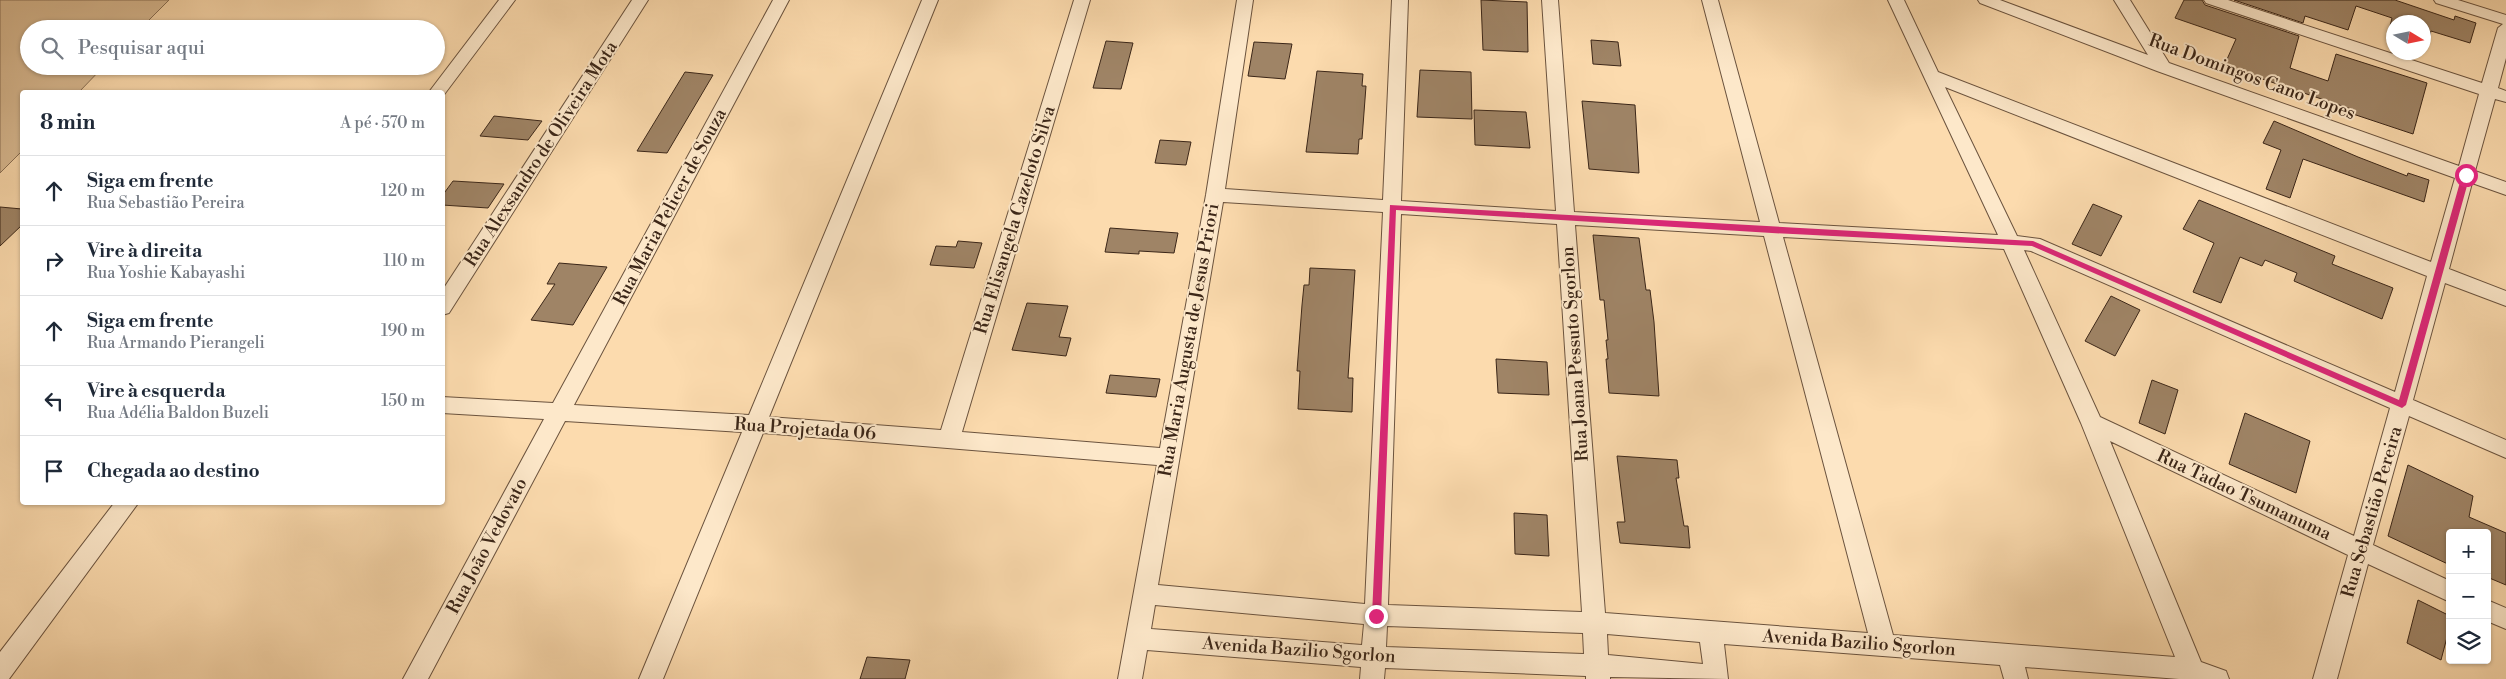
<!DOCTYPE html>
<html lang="pt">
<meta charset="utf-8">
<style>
:root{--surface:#fff;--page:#f6f6f7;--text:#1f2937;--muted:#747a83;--line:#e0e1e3}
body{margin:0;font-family:"Libre Bodoni",serif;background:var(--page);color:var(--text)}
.controls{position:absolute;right:15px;bottom:15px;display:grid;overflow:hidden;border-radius:5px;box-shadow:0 1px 4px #0004}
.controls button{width:45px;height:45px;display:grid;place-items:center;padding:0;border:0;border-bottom:1px solid var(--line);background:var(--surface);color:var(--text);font:25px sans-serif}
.compass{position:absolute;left:2386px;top:15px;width:45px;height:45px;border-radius:50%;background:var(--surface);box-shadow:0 1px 4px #0004;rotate:100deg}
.stop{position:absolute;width:15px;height:15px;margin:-11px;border:4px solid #db2777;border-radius:50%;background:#fff}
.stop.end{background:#db2777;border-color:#fff;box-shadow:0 1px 5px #0008}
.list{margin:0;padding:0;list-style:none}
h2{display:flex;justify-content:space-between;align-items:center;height:65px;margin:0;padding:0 20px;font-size:21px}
h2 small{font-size:16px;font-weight:400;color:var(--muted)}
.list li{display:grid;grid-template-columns:32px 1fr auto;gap:15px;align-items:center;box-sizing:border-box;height:70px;padding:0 20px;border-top:1px solid var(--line)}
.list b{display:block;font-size:19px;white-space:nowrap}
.list p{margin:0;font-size:16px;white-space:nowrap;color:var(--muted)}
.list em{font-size:16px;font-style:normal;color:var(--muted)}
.icon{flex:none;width:28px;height:28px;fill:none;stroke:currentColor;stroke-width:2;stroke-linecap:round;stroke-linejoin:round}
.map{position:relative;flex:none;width:2506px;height:679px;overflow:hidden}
.search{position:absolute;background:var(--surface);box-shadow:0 1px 4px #0004;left:20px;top:20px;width:425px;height:55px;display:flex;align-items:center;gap:12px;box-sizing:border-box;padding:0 18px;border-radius:28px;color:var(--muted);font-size:19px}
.panel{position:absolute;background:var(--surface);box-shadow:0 1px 4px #0004;left:20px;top:90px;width:425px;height:415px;border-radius:5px}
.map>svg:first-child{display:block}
</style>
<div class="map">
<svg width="2506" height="679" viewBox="0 0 2506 679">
<rect width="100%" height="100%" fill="#fcdbae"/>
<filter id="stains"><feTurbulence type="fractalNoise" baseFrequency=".004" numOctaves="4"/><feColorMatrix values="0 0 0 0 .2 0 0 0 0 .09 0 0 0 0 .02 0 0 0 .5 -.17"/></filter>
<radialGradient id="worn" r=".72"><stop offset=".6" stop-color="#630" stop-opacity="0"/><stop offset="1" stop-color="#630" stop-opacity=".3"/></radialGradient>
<path fill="#dbbc94" stroke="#8b7156" d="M0,0h169l-29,29h-111v37h75l-25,26h-57v59l-22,22z"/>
<path fill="#9f8466" stroke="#3b2618" d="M1481,0l46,2 1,50 -45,-2z
M2184,0h18l3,5 94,31 -9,32 38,13 8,-27 91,29 -14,51 -60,-20 1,-4 -130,-44 12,-27 -61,-21z
M2234,0h161l59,20 1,-4 21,7 -6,20 -39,-12 -4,15 -3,-1v-23h-30v14l-6,-2 4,-16 -36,-12 -8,24 -43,-14 -2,7z
M1591,40l27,2 3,24 -28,-2z
M1106,41l27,2 -12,46 -28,-1z
M1254,42l38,2 -7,35 -37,-3z
M1420,70l51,2 1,47 -55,-2z
M1317,71l46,3 -1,12h4l-4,53h-3l-1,15 -52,-2z
M685,72l28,3 -46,78 -30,-2z
M1582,101l53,4 4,68 -50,-4z
M1474,110l52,2 4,36 -55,-3z
M494,116l48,5 -14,19 -48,-4z
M2274,121l84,36 49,19 1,-3 21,7 -5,22 -121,-43 -13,39 -24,-9 15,-39 -18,-7z
M1160,140l31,2 -5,23 -31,-2z
M453,181l51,3 -16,24 -46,-3v-9z
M2199,200l136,56 -3,8 61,24 -11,31 -88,-38 3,-8 -32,-13 -3,6 -22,-9 -19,46 -28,-11 21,-49 -31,-14z
M2093,204l29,12 -21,40 -29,-12z
M0,207l22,2v16l-22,21z
M1110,228l68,5 -4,20 -35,-2v3l-34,-2z
M1593,235l46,3 7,52h4l4,32 5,74 -50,-3 -3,-34h2l-2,-19h2l-4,-40h-4z
M958,241l24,2 -8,25 -44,-3 6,-19 20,1z
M559,263l48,4 -34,58 -42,-5 24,-36h-8z
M1310,268l45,2 -7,108h5l-1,34 -54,-3 2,-38h-3l5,-66 2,-20h5z
M2111,296l29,14 -25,46 -30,-15z
M1027,303l41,3 -9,31 12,1 -5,18 -54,-6z
M1496,359l51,3 2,33 -51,-2z
M1110,375l50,4 -4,18 -50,-4z
M2152,380l26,10 -13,44 -26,-11z
M2245,413l65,28 -14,52 -67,-29z
M1617,456l60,4 2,18h-3l8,48h4l2,22 -70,-5 -3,-21h8z
M2408,465l65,31 -4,21 37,16v52l-19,-8v-44h-37v32l-62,-29z
M1514,513l33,2 2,41 -34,-2z
M2418,600l32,16v10l-9,34 -34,-17z
M867,657l43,3 -5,19h-45z"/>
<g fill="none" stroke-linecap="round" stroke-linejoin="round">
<g stroke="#6b533e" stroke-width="2">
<path id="street" d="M499,0h16l-72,96 -1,-4h-13z
M632,0h16l-199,313 -7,2v-24z
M773,0h16l-215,405 175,10 173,-415h16l-169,417 172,13 133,-430h16l-128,432 198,16 46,-253 31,-195h16l-28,189 158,11 9,-200h16l-7,201 155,10 -14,-211h16l16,212 186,10 -58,-222h16l61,223 219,12 -110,-235h16l34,72 493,190 24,-84 -298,-107 -177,-68 -2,-3h22l148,55 -34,-55h16l39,63 290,103 20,-72 -273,-91 -2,-3h24l254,83 16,-55 5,-4 -67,-21 -2,-3h24l48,15v43l-8,30 8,3v11l-11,-3 -20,72 31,11v13l-34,-12 -23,86 57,22v15l-61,-23 -32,117 93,40v18l-97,-42 -36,129 77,36v21l-82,-38 -31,115h-24l35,-124 -238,-114 91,221 25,9 3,8h-50l-154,-12 3,12h-24l-4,-14 -276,-21 4,35 -118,-2v2h-24v-3l-201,-8 -1,11h-24l1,-12 -214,-17 -5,29h-24l39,-214 -394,-32 -100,246h-24l103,-247 -177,-11 -137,258h-25l141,-260 -102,-6v-16l111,6zM1945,87l482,189 -32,116 -355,-153 -23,-3zM1223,202l160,10 -18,392 -207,-19zM1401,214l156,10 25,388 -194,-7zM1575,225l189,11 104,397 -263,-20zM1783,237l221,12 77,174 94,234 -282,-22zM2024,250l7,1 359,157 -36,128 -254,-119zM1155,605l209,19 -2,21 -211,-16zM1387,626l196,7 1,21 -198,-7zM1607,634l93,8 3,22 -95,-9z
M115,502h24l-130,177h-9v-27z
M2487,600l19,8v21l-19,-8z"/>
</g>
<use href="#street" fill="#fde8ca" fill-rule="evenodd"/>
</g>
<path fill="#db2777" d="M2466,172l4,3 -64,230 -4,3 -370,-162 -260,-13 -376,-23 -15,406 -5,4 -4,-4 18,-411 643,36 366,159 63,-225z"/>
<g text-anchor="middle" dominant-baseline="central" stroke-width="4" stroke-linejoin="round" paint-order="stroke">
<g font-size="18" fill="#3b2618" stroke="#fde8ca">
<text transform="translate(2252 77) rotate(20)">Rua Domingos Cano Lopes</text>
<text transform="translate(541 154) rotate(-57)">Rua Alexsandro de Oliveira Mota</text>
<text transform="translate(670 207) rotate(-62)">Rua Maria Pelicer de Souza</text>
<text transform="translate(1015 220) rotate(-73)">Rua Elisangela Cazeloto Silva</text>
<text transform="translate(1189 340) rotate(-80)">Rua Maria Augusta de Jesus Priori</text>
<text transform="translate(1575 354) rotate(-94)">Rua Joana Pessuto Sgorlon</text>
<text transform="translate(805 429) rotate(4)">Rua Projetada 06</text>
<text transform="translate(2244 495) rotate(25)">Rua Tadao Tsumanuma</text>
<text transform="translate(2372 512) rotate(-74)">Rua Sebastião Pereira</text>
<text transform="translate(487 546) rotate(-62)">Rua João Vedovato</text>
<text transform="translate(1859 643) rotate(4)">Avenida Bazilio Sgorlon</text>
<text transform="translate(1299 650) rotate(4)">Avenida Bazilio Sgorlon</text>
</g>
</g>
<rect width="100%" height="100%" filter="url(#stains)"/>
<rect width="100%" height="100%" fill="url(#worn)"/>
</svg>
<div class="controls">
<button>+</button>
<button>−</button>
<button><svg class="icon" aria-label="layers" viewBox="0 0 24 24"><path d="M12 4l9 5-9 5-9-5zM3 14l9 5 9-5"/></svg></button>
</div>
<svg class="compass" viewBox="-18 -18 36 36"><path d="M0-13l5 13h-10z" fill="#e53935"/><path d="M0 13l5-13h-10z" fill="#747a83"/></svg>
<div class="stop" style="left:2466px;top:175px"></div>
<div class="stop end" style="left:1376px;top:616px"></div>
<div class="search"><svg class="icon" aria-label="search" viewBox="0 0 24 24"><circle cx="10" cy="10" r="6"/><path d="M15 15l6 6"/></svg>Pesquisar aqui</div>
<section class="panel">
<h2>8 min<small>A pé · 570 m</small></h2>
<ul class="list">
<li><svg class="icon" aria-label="ahead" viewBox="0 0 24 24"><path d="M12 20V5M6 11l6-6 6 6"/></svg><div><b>Siga em frente</b><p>Rua Sebastião Pereira</p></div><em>120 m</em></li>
<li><svg class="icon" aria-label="right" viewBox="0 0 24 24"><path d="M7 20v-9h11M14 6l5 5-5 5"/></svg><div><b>Vire à direita</b><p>Rua Yoshie Kabayashi</p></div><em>110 m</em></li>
<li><svg class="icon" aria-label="ahead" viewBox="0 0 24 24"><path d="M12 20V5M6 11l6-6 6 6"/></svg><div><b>Siga em frente</b><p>Rua Armando Pierangeli</p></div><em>190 m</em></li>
<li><svg class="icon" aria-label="left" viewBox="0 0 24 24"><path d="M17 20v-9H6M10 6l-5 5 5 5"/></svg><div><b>Vire à esquerda</b><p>Rua Adélia Baldon Buzeli</p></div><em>150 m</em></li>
<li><svg class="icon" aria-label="arrive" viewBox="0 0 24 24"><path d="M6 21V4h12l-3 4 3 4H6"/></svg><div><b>Chegada ao destino</b></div></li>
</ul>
</section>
</div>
